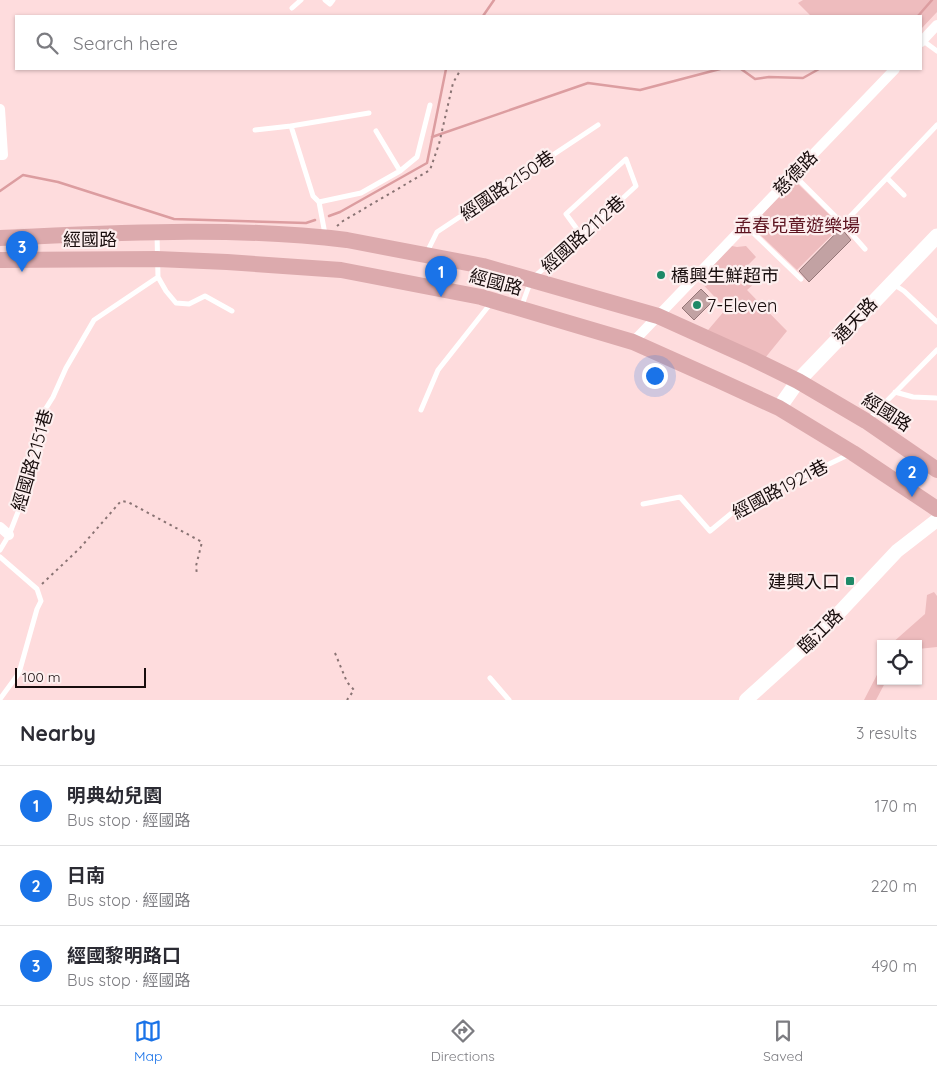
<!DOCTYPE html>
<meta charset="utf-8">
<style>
:root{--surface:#fff;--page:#f7f7f7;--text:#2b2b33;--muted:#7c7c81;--line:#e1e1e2;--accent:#1a73e8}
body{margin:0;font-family:Quicksand,"Noto Sans TC",sans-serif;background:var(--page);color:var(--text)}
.controls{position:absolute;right:15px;bottom:15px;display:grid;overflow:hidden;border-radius:0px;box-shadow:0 1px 4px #0004}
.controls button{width:45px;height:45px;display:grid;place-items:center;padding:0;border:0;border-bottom:1px solid var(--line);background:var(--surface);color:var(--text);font:25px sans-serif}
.scale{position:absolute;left:15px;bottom:12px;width:131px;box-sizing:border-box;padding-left:5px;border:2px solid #180d0d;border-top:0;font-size:14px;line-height:18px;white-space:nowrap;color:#180d0d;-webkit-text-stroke:4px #fdefef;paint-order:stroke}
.you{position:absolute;left:654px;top:375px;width:18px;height:18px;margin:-12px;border:4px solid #fff;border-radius:50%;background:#1a73e8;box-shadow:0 0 0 8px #1a73e833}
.badge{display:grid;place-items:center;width:32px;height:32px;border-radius:50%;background:var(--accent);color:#fff;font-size:16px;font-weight:700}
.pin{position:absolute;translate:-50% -41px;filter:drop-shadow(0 1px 2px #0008)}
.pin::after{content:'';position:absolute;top:26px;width:18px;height:15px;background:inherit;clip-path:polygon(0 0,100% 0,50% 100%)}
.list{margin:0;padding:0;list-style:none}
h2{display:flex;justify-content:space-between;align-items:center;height:65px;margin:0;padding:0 20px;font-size:21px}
h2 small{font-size:16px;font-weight:400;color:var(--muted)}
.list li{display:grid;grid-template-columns:32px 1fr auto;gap:15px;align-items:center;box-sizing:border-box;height:80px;padding:0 20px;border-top:1px solid var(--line)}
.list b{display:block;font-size:19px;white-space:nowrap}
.list p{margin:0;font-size:16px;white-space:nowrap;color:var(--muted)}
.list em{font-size:16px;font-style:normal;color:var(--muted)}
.icon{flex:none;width:28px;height:28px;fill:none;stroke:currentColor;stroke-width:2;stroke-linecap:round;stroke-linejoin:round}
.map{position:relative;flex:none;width:937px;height:700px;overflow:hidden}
.search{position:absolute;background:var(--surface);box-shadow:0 1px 4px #0004;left:15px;right:15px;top:15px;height:55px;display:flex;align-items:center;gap:12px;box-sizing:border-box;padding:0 18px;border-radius:0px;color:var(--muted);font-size:19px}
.sheet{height:305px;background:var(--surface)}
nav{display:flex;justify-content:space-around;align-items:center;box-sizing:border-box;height:70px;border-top:1px solid var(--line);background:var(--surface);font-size:14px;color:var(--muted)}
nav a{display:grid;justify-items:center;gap:2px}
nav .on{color:var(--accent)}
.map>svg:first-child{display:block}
</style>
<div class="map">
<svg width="937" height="700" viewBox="0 0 937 700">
<rect width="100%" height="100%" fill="#fedcdd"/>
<path fill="#eebcbe" d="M803,0h134v12l-16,17v-13h-110l-13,-13z
M794,180l47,46 -44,44 -46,-44z
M727,245l10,2 9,-1 10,11 -10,10 11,14 -10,9 40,41 -26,32 -58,-27 23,-27 -30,-32z
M934,592l3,4v51l-19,2v-5h-27l34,-30 2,-19z
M881,667v14h5l-10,19h-12z"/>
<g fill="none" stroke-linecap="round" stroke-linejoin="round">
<path stroke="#dc9da0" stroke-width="2.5" d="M483,16l11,-16
M918,16l14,-16
M741,69l14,10 14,-2 34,1 16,-9
M432,137l156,-54 52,7 80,-21
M0,191l23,-16 35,7 116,37 132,4 9,-3
M329,216l11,-4 87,-49 19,-94"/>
</g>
<path fill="#c2a2a3" stroke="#957778" d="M841,228l10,12 -42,42 -10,-11z
M701,289l12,12 -19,19 -12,-12z"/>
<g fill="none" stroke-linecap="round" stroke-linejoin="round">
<path stroke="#897373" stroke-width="2" stroke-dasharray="2.5 4" stroke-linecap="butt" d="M337,226l6,-5 87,-51 9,-26 14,-61 8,-14
M42,584l38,-36 41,-47 7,1 74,40 -6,24 1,9
M335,653l12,29 7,8 -7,10"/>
<path stroke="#fff" stroke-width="5" d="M325,0l5,4 3,-4
M292,8l9,-8
M922,40l15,11
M291,126l22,70 6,6 6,32
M255,130l36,-4 78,-13
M376,131l24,40
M794,175l49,49 94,-99
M887,178l17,17
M319,202l42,-9 39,-22 17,-14 13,-52
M843,224l22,25
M745,225l56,54
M427,252l10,-20 161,-107
M535,276l47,-40 54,-50 -10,-27 -60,55 16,22
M158,277l8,14 10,12 13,1 16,-8 27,15
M893,284l11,7 33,31
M522,305l8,-22
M895,392l18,5 23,1
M421,410l17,-40 53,-67
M869,419l68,-69
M643,504l37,-7 30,34 29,-24 109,-52
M0,550l9,-15 16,-41 17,-59 1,-22 10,-16 13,-29 28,-48 64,-43 -1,-43
M0,557l37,32 4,12 -4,8 -18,64 -19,26
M490,678l19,22"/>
<path stroke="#fff" stroke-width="10" d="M921,42l16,-17
M0,109l3,46h-3
M633,342l262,-273
M0,527l9,8"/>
<path stroke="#fff" stroke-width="14" d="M746,700l73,-66 78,-83 40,-31"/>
<path stroke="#fff" stroke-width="15" d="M779,408l19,-27 139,-145"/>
<path stroke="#dcaaad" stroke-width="16" d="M0,238c115,-5 232,-12 347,2l136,26 175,50 93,42 47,23 68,40 71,49
M0,260l157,-1 70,3 114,8 140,27 152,45 85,38 61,28 74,45 84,56"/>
</g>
<g fill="#1e8967" stroke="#fdefef" stroke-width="2">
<circle cx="661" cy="275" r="5"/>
<circle cx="697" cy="305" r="5"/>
<rect x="845" y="576" width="10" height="10" rx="2.5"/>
</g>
<g text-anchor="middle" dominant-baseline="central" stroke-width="4.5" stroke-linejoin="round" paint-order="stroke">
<g font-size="18" fill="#180d0d" stroke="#fdefef">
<text transform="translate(795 173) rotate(-46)">慈德路</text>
<text transform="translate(507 185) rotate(-34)">經國路2150巷</text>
<text transform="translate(583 234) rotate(-42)">經國路2112巷</text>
<text x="90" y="239">經國路</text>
<text transform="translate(496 282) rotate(15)">經國路</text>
<text transform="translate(855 320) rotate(-47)">通天路</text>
<text transform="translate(887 412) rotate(33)">經國路</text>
<text transform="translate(32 460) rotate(-74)">經國路2151巷</text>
<text transform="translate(780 489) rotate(-28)">經國路1921巷</text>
<text transform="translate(820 631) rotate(-45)">臨江路</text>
</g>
<g font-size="18" fill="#5c131f" stroke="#fdefef">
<text x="797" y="225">孟春兒童遊樂場</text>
</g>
<g font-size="18" fill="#180d0d" stroke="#fdefef" text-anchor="start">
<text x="671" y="275">橋興生鮮超市</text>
<text x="707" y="305">7-Eleven</text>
<text x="840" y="581" text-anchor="end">建興入口</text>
</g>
</g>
</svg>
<div class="controls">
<button><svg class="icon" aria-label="locate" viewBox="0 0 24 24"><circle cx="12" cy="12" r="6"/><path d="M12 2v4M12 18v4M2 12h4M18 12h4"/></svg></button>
</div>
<div class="scale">100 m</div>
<div class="you"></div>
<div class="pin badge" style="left:441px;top:297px">1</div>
<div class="pin badge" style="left:912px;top:497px">2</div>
<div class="pin badge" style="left:22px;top:272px">3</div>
<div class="search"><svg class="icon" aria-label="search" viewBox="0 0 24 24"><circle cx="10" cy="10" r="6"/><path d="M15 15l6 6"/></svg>Search here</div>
</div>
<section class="sheet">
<h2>Nearby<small>3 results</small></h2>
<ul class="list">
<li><span class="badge">1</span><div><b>明典幼兒園</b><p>Bus stop · 經國路</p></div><em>170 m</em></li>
<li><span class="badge">2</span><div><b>日南</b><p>Bus stop · 經國路</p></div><em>220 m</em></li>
<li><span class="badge">3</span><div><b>經國黎明路口</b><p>Bus stop · 經國路</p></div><em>490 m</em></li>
</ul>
</section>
<nav>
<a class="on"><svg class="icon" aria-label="map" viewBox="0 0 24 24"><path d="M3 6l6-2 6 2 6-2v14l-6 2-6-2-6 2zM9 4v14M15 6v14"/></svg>Map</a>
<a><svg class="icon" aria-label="directions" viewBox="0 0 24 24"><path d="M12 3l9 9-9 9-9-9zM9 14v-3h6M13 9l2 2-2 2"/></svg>Directions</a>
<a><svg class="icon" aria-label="saved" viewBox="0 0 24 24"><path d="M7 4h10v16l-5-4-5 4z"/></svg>Saved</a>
</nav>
